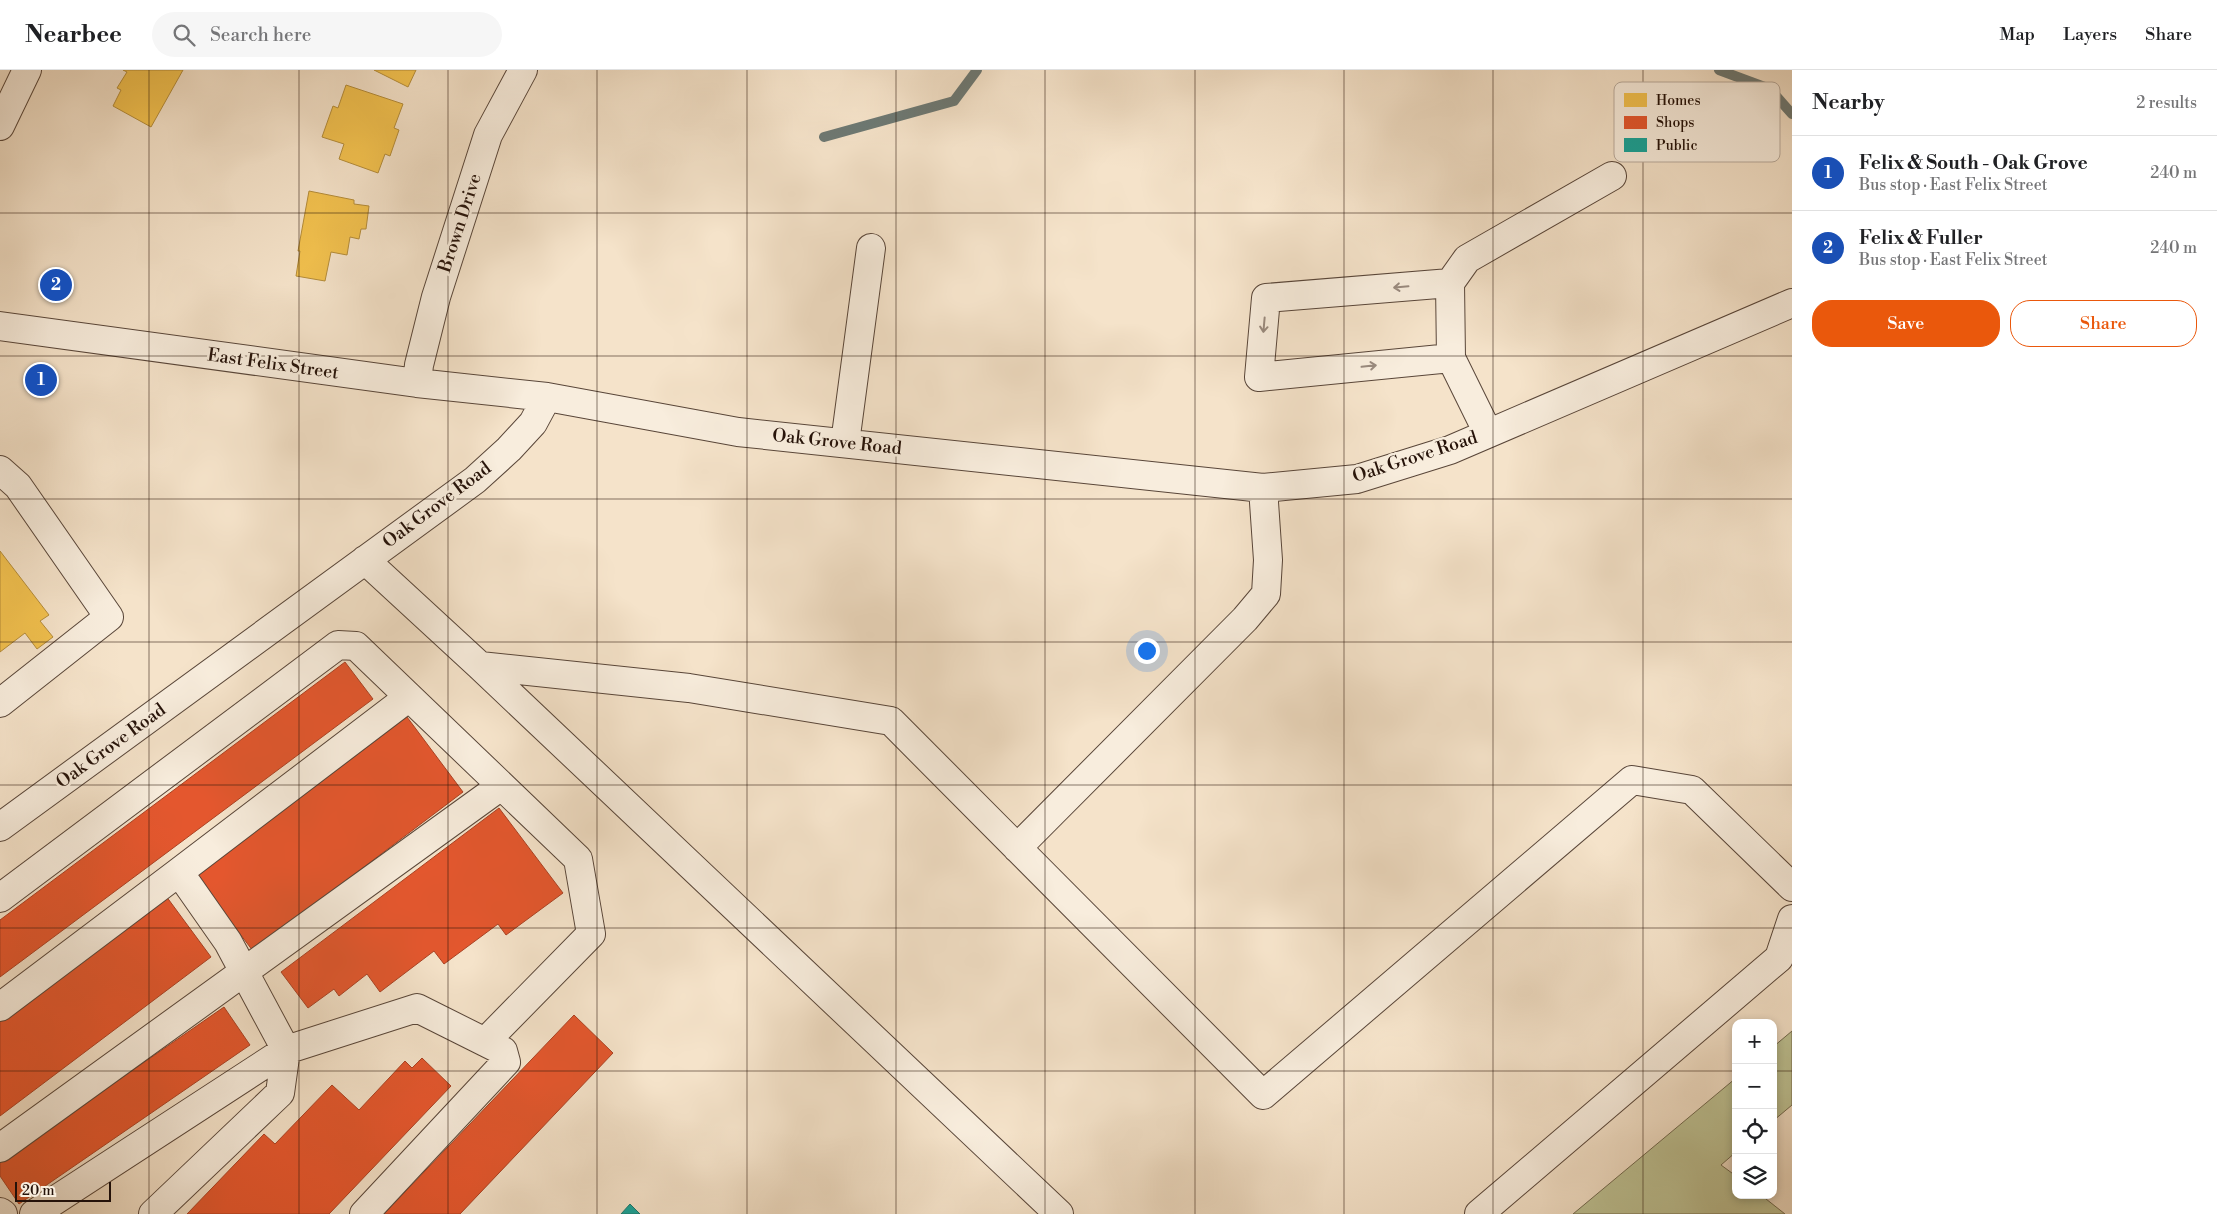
<!DOCTYPE html>
<meta charset="utf-8">
<style>
:root{--surface:#fff;--page:#f6f6f6;--text:#202124;--muted:#757577;--line:#e0e0e0;--accent:#ea580c}
body{margin:0;font-family:"Libre Bodoni",serif;background:var(--page);color:var(--text)}
.controls{position:absolute;right:15px;bottom:15px;display:grid;overflow:hidden;border-radius:10px;box-shadow:0 2px 8px #0003}
.controls button{width:45px;height:45px;display:grid;place-items:center;padding:0;border:0;border-bottom:1px solid var(--line);background:var(--surface);color:var(--text);font:25px sans-serif}
.scale{position:absolute;left:15px;bottom:12px;width:96px;box-sizing:border-box;padding-left:5px;border:2px solid #251209;border-top:0;font-size:14px;line-height:18px;white-space:nowrap;color:#251209;-webkit-text-stroke:4px #f8eddd;paint-order:stroke}
.you{position:absolute;left:1146px;top:580px;width:18px;height:18px;margin:-12px;border:4px solid #fff;border-radius:50%;background:#1a73e8;box-shadow:0 0 0 8px #1a73e833}
.badge{display:grid;place-items:center;width:32px;height:32px;border-radius:50%;background:var(--accent);color:#fff;font-size:16px;font-weight:700}
.pin{position:absolute;translate:-50% -50%;border:2px solid #fff;box-shadow:0 1px 5px #0006}
.list{margin:0;padding:0;list-style:none}
h2{display:flex;justify-content:space-between;align-items:center;height:65px;margin:0;padding:0 20px;font-size:21px}
h2 small{font-size:16px;font-weight:400;color:var(--muted)}
.list li{display:grid;grid-template-columns:32px 1fr auto;gap:15px;align-items:center;box-sizing:border-box;height:75px;padding:0 20px;border-top:1px solid var(--line)}
.list b{display:block;font-size:19px;white-space:nowrap}
.list p{margin:0;font-size:16px;white-space:nowrap;color:var(--muted)}
.list em{font-size:16px;font-style:normal;color:var(--muted)}
.actions{display:flex;gap:10px;padding:15px 20px}
.actions a{flex:1;padding:11px 0;border:1px solid var(--accent);border-radius:20px;text-align:center;font-size:18px;color:var(--accent)}
.actions .main{background:var(--accent);color:#fff}
.icon{flex:none;width:28px;height:28px;fill:none;stroke:currentColor;stroke-width:2;stroke-linecap:round;stroke-linejoin:round}
.map{position:relative;flex:none;width:1792px;height:1144px;overflow:hidden}
header{display:flex;align-items:center;gap:30px;box-sizing:border-box;height:70px;padding:0 25px;background:var(--surface);border-bottom:1px solid var(--line)}
header strong{font-size:24px}
nav{display:flex;gap:28px;margin-inline-start:auto;font-size:18px}
.search{width:350px;height:45px;background:var(--page);display:flex;align-items:center;gap:12px;box-sizing:border-box;padding:0 18px;border-radius:28px;color:var(--muted);font-size:19px}
main{display:flex}
aside{flex:1;background:var(--surface)}
.map>svg:first-child{display:block}
</style>
<header>
<strong>Nearbee</strong>
<div class="search"><svg class="icon" aria-label="search" viewBox="0 0 24 24"><circle cx="10" cy="10" r="6"/><path d="M15 15l6 6"/></svg>Search here</div>
<nav><a>Map</a><a>Layers</a><a>Share</a></nav>
</header>
<main>
<div class="map">
<svg width="1792" height="1144" viewBox="0 0 1792 1144">
<rect width="100%" height="100%" fill="#f5e3ca"/>
<filter id="stains"><feTurbulence type="fractalNoise" baseFrequency=".004" numOctaves="4"/><feColorMatrix values="0 0 0 0 .2 0 0 0 0 .09 0 0 0 0 .02 0 0 0 .5 -.17"/></filter>
<radialGradient id="worn" r=".72"><stop offset=".6" stop-color="#630" stop-opacity="0"/><stop offset="1" stop-color="#630" stop-opacity=".3"/></radialGradient>
<path fill="#bec395" stroke="#726a4f" d="M1792,961v74l-19,16v-74z
M1736,1008v74l-15,13 15,11v19h25l24,19h-212z"/>
<path fill="#f2c14e" stroke="#b48c39" d="M123,0h60l-32,57 -38,-21 8,-16 -4,-2 10,-16z
M374,0h42l-8,17z
M346,15l57,19 -9,24 5,2 -9,26 -5,-2 -7,19 -39,-14 5,-15 -22,-7 11,-31 5,2z
M309,121l45,9v4l15,2 -3,23h-5l-2,10 -9,-2 -3,18 -16,-3 -6,29 -29,-5 4,-25h-2z
M0,481l49,64 -9,6 13,16 -16,12 -12,-16 -25,19z"/>
<path fill="#e4572e" stroke="#ab4223" d="M345,592l28,37 -373,278v-57z
M407,647l56,75 -210,159 -57,-75z
M499,738l64,85 -57,42 -8,-11 -54,40 -10,-13 -54,41 -13,-18 -28,22 -5,-7 -26,19 -27,-36z
M166,826l45,61 -211,159v-95z
M224,937l26,38 -231,159 -19,-28v-14z
M574,945l39,38 -153,161h-76z
M422,988l29,28 -122,128h-142l77,-80 11,10 57,-59 27,25 46,-49 7,7z"/>
<path fill="#17a398" stroke="#1b786d" d="M630,1134l10,10h-19z"/>
<g fill="none" stroke-linecap="round" stroke-linejoin="round">
<path stroke="#6d7974" stroke-width="10" d="M1719,0l51,19 22,25
M824,67l130,-36 23,-31"/>
<g stroke="#594639" stroke-width="30">
<path id="minor" d="M0,56l27,-56
M1450,213l-184,15 -7,79 192,-19
M0,256l417,57 130,14 191,35 525,56 94,-9 93,-29 342,-147
M417,313l2,-18 17,-68 52,-162 35,-65
M1488,363l-37,-75 -1,-75 17,-24 145,-83
M845,373l26,-195
M0,400l18,16 91,131 -109,86
M365,490l115,106 579,548
M480,596l209,22 202,33 372,374 369,-315 60,10 100,97
M0,757l475,-347 34,-31 24,-26 14,-26
M1017,778l228,-229 21,-25 2,-34 -5,-72
M179,802l230,-175
M0,828l338,-253 18,1 222,213 13,75 -106,108
M0,937l179,-135 49,70 58,108 131,-42 86,43 3,11 -142,152
M0,1078l501,-362
M0,1142l3,2
M34,1144l252,-164 -6,43 -127,121
M1479,1144l300,-256 13,-39"/>
</g>
<use href="#minor" stroke="#f8eddd" stroke-width="28"/>
</g>
<defs><path id="oneway-shaft" d="M-6 0H5M1.5-3L5.5 0L1.5 3" fill="none" stroke-width="1.6" stroke-linecap="round" stroke-linejoin="round" transform="scale(1.25)"/></defs>
<g stroke="#998a7e">
<use href="#oneway-shaft" transform="translate(1401 217) rotate(175)"/>
<use href="#oneway-shaft" transform="translate(1264 255) rotate(95)"/>
<use href="#oneway-shaft" transform="translate(1369 296) rotate(-6)"/>
</g>
<path fill="none" stroke="#251209" stroke-width="1" stroke-opacity="0.55" d="M149,0v1144M299,0v1144M448,0v1144M597,0v1144M747,0v1144M896,0v1144M1045,0v1144M1195,0v1144M1344,0v1144M1493,0v1144M1643,0v1144M0,143h1792M0,286h1792M0,429h1792M0,572h1792M0,715h1792M0,858h1792M0,1001h1736M1773,1001h19"/>
<g text-anchor="middle" dominant-baseline="central" stroke-width="5" stroke-linejoin="round" paint-order="stroke">
<g font-size="18" fill="#251209" stroke="#f8eddd">
<text transform="translate(460 153) rotate(-72)">Brown Drive</text>
<text transform="translate(273 294) rotate(8)">East Felix Street</text>
<text transform="translate(837 372) rotate(6)">Oak Grove Road</text>
<text transform="translate(1415 387) rotate(-18)">Oak Grove Road</text>
<text transform="translate(437 435) rotate(-37)">Oak Grove Road</text>
<text transform="translate(111 676) rotate(-36)">Oak Grove Road</text>
</g>
</g>
<rect x="1614" y="12" width="166" height="80" rx="8" fill="#f8eddd" stroke="#b9ab9d" stroke-width="1"/>
<rect x="1624" y="23" width="23" height="14" fill="#f2c14e"/>
<rect x="1624" y="46" width="23" height="13" fill="#e4572e"/>
<rect x="1624" y="68" width="23" height="14" fill="#17a398"/>
<g font-size="14" fill="#251209">
<text x="1656" y="35">Homes</text>
<text x="1656" y="57">Shops</text>
<text x="1656" y="80">Public</text>
</g>
<rect width="100%" height="100%" filter="url(#stains)"/>
<rect width="100%" height="100%" fill="url(#worn)"/>
</svg>
<div class="controls">
<button>+</button>
<button>−</button>
<button><svg class="icon" aria-label="locate" viewBox="0 0 24 24"><circle cx="12" cy="12" r="6"/><path d="M12 2v4M12 18v4M2 12h4M18 12h4"/></svg></button>
<button><svg class="icon" aria-label="layers" viewBox="0 0 24 24"><path d="M12 4l9 5-9 5-9-5zM3 14l9 5 9-5"/></svg></button>
</div>
<div class="scale">20 m</div>
<div class="you"></div>
<div class="pin badge" style="left:41px;top:310px;background:#1a4fb4">1</div>
<div class="pin badge" style="left:56px;top:215px;background:#1a4fb4">2</div>
</div>
<aside>
<h2>Nearby<small>2 results</small></h2>
<ul class="list">
<li><span class="badge" style="background:#1a4fb4">1</span><div><b>Felix &amp; South - Oak Grove</b><p>Bus stop · East Felix Street</p></div><em>240 m</em></li>
<li><span class="badge" style="background:#1a4fb4">2</span><div><b>Felix &amp; Fuller</b><p>Bus stop · East Felix Street</p></div><em>240 m</em></li>
</ul>
<div class="actions"><a class="main">Save</a><a>Share</a></div>
</aside>
</main>
